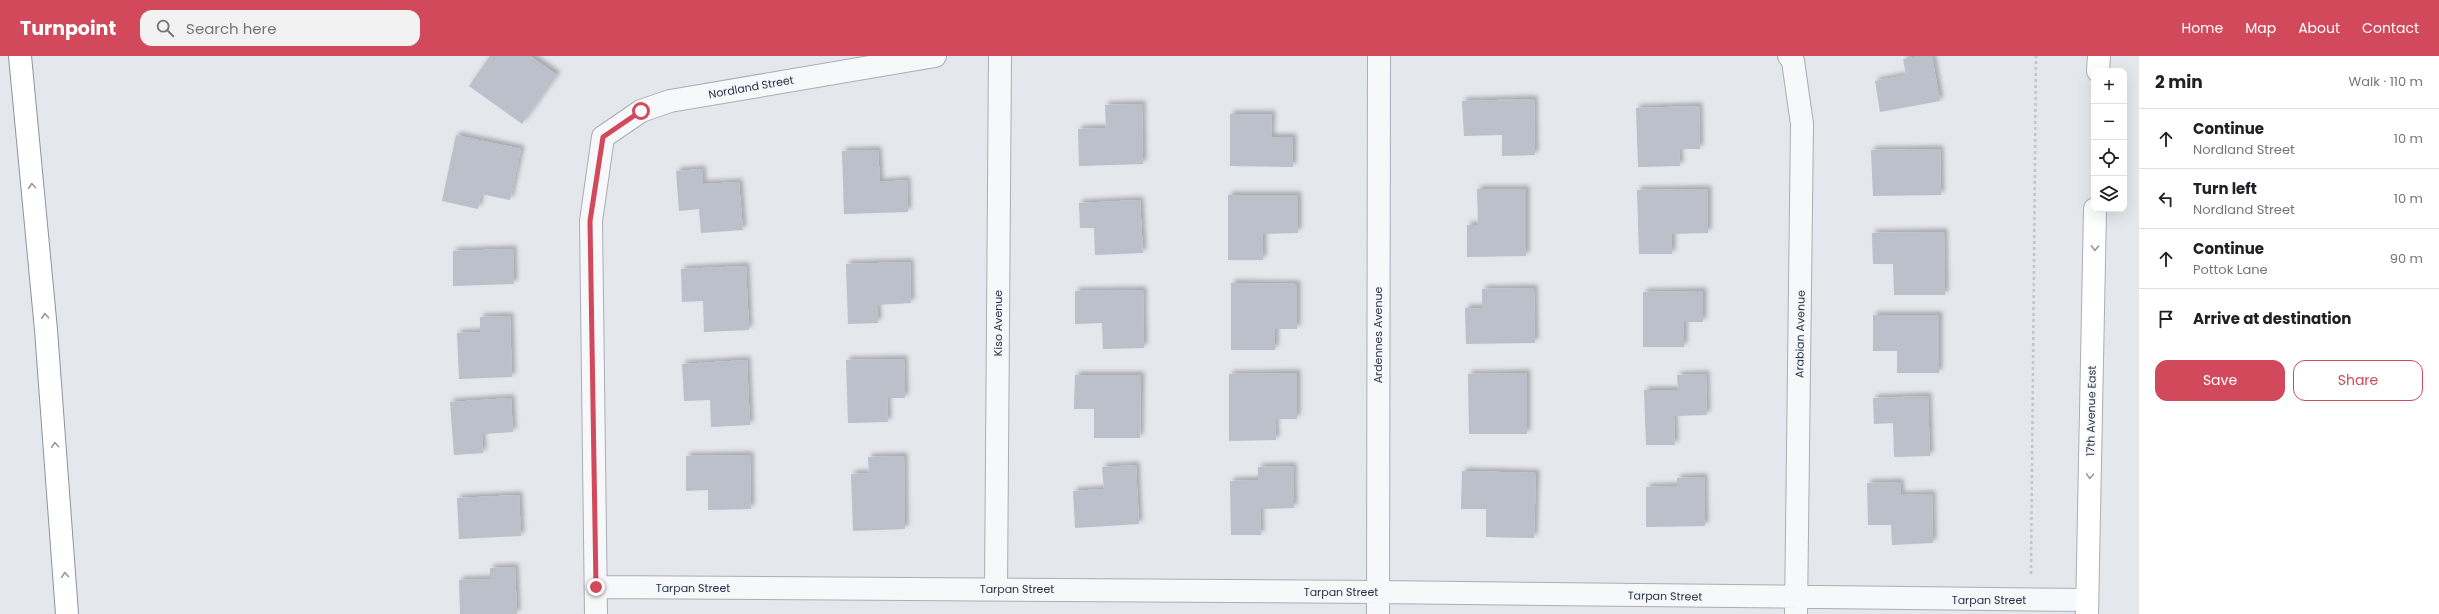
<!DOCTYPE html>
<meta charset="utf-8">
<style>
:root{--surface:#fff;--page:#f2f2f2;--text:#202124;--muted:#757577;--line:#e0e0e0;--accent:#d1495b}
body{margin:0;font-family:Poppins,sans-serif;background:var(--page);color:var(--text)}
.controls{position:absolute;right:12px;top:12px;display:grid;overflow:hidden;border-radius:8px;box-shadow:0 4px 16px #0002}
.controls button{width:36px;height:36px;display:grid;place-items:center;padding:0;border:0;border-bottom:1px solid var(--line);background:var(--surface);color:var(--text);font:20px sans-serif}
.stop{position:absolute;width:12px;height:12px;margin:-9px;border:3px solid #d1495b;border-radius:50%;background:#fff}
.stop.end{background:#d1495b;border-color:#fff;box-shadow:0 1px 4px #0008}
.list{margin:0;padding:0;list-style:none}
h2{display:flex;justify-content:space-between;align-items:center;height:52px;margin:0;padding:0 16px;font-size:17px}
h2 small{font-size:13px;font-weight:400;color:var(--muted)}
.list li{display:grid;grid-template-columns:26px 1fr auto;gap:12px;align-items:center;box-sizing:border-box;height:60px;padding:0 16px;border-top:1px solid var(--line)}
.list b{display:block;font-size:15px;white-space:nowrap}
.list p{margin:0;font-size:13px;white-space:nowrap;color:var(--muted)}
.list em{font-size:13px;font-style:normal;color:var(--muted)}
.actions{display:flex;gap:8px;padding:12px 16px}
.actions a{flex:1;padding:9px 0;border:1px solid var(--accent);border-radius:12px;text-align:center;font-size:14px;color:var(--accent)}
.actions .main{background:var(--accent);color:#fff}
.icon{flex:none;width:22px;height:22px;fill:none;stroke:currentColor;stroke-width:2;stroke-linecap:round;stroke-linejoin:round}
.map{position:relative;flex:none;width:2139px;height:558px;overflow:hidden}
header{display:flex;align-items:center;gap:24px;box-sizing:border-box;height:56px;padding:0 20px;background:var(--accent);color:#fff}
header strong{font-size:19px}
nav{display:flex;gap:22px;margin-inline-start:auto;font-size:14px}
.search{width:280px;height:36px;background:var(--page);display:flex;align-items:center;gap:10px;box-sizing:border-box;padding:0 14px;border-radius:12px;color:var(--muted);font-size:15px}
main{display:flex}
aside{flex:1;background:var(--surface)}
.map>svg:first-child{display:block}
</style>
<header>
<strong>Turnpoint</strong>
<div class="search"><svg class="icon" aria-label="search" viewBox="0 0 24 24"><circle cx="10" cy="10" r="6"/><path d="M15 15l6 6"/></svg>Search here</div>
<nav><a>Home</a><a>Map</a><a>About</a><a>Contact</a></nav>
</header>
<main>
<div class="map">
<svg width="2139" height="558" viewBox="0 0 2139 558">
<defs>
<filter id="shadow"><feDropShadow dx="3.5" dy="-3.5" stdDeviation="2" flood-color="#0004"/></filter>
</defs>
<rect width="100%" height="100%" fill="#e4e7ec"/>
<path fill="#bbc0ca" filter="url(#shadow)" d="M490,0h40l27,19 -35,49 -53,-38z
M1921,0h11l8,45 -60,11 -5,-31 31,-6 -3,-16z
M1534,43l1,56 -33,1v-21l-38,1 -2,-35z
M1142,48l1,60 -64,2 -1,-37 28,-1 -1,-23z
M1699,50l1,43h-21l1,17 -42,1 -2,-59z
M1230,58h42l-1,23h22v30l-63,-1z
M456,79l65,14 -11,51 -29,-6 -3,15 -36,-8z
M1940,93l1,46 -68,1 -2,-46z
M878,94l2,32 27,-2 1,32 -64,2 -2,-63z
M702,113l1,15 36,-2 4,48 -42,3 -2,-24 -20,2 -3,-40z
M1477,133h49v67l-59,1v-32h11z
M1708,133v44l-36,1v20h-33l-2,-64z
M1228,139h70v38l-35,1v26h-35z
M1140,144l3,53 -48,2 -1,-27h-14l-1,-25z
M1944,176l1,63h-51l-1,-31h-20l-1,-31z
M513,193l1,35 -61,2v-35z
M910,206l1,41 -34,2 1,18 -30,1 -2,-60z
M746,210l3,64 -45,2 -1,-31 -21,1 -1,-33z
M1231,227l66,1v45h-22v21h-44z
M1534,232l1,55 -69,1 -1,-36h17v-19z
M1143,234l1,58 -41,1 -1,-26 -27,1v-33z
M1703,235v31h-19v25h-41v-55z
M1873,259h66v58h-42v-22h-24z
M510,260l2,61 -53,2 -2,-46 23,-1v-15z
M904,303l1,39h-18l1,24 -40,1 -2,-63z
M747,304l3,65 -39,2 -1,-27 -26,1 -2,-37z
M1297,317v46h-22l1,21 -47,1v-67z
M1527,317v61h-58l-1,-60z
M1706,318l1,41 -33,1 1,29h-29l-2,-55h34l-1,-15z
M1075,319h66l-1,63h-46v-29h-20z
M1928,340l2,60 -36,1 -1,-34 -19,1 -1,-26z
M511,342l2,34 -31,2 1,19 -29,2 -4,-53z
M750,399l1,54 -43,1v-20l-22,1v-35z
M904,400l1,73 -52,2 -2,-57 18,-1 -1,-16z
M1136,409l3,59 -64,4 -2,-37 31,-2 -2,-22z
M1293,410l1,42 -34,1 1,26h-30l-1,-54 28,-1v-13z
M1462,415l74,2 -2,65 -48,-1v-28h-25z
M1704,421l1,49 -59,1v-40l31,-1v-8z
M1900,426l1,13 31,-1 1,49 -41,2 -1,-20h-23l-1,-42z
M519,439l2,41 -62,3 -2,-41z
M515,511l2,47h-57l-1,-34 31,-1v-11z"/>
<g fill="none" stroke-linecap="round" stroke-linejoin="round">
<g stroke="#a9aeb7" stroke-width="24">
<path id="street" d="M1789,0l4,5 9,63 -6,490
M596,531l782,5 709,8
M996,533l4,-533
M596,558l-5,-393 12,-84 38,-26 29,-10 265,-45
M1378,558l1,-558"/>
</g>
<g stroke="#a9aeb7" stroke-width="24">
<path id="secondary" d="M2098,15l1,-15
M2087,558l8,-405"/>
</g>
<g stroke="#8b94a3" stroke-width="24">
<path id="highway" d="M20,0l26,274 21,284"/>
</g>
<path stroke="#c2c5cb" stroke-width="2.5" stroke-dasharray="3 3" stroke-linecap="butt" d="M2031,518l5,-518"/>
<use href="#street" stroke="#f7f8fa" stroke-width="22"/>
<use href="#secondary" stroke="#fff" stroke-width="22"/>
<use href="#highway" stroke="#fff" stroke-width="22"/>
</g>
<defs><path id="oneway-chevron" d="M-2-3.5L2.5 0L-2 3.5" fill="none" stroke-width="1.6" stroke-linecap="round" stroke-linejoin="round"/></defs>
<g stroke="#959aa2">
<use href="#oneway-chevron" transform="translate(32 130) rotate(-95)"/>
<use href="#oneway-chevron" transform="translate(2095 192) rotate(91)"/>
<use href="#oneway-chevron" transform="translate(45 260) rotate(-95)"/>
<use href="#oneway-chevron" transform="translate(55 389) rotate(-94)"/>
<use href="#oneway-chevron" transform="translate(2090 420) rotate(91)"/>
<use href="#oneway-chevron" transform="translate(65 519) rotate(-94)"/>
</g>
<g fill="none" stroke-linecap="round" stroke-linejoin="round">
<path stroke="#d1495b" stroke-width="5" d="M596,531l-6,-366 13,-84 38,-26"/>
</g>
<g text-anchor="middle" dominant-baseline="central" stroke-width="3" stroke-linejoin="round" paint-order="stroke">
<g font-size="11" fill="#2b3445" stroke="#f4f6f9">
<text transform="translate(751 31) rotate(-10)">Nordland Street</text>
<text transform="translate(998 267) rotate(-90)">Kiso Avenue</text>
<text transform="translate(1800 278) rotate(-89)">Arabian Avenue</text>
<text transform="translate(1378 279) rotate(-90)">Ardennes Avenue</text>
<text transform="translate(2091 355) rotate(-89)">17th Avenue East</text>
<text x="693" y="532">Tarpan Street</text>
<text x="1017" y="533">Tarpan Street</text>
<text x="1341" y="536">Tarpan Street</text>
<text transform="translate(1665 540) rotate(1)">Tarpan Street</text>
<text x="1989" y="544">Tarpan Street</text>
</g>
</g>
</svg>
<div class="controls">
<button>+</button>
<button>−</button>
<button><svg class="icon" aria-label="locate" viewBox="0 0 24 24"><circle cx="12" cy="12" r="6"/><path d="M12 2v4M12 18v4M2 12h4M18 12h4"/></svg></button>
<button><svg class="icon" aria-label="layers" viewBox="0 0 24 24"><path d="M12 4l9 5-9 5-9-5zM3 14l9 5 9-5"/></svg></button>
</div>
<div class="stop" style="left:641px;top:55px"></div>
<div class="stop end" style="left:596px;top:531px"></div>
</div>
<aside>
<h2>2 min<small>Walk · 110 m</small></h2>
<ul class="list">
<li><svg class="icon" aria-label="ahead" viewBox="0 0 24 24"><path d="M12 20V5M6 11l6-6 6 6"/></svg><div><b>Continue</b><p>Nordland Street</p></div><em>10 m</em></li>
<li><svg class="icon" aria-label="left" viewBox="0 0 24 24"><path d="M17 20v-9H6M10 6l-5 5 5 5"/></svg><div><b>Turn left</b><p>Nordland Street</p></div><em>10 m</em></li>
<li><svg class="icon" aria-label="ahead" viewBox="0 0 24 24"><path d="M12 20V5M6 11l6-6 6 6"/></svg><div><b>Continue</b><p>Pottok Lane</p></div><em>90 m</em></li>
<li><svg class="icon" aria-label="arrive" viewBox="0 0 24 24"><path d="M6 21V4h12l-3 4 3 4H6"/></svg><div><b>Arrive at destination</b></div></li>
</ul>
<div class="actions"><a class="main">Save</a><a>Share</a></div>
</aside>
</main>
